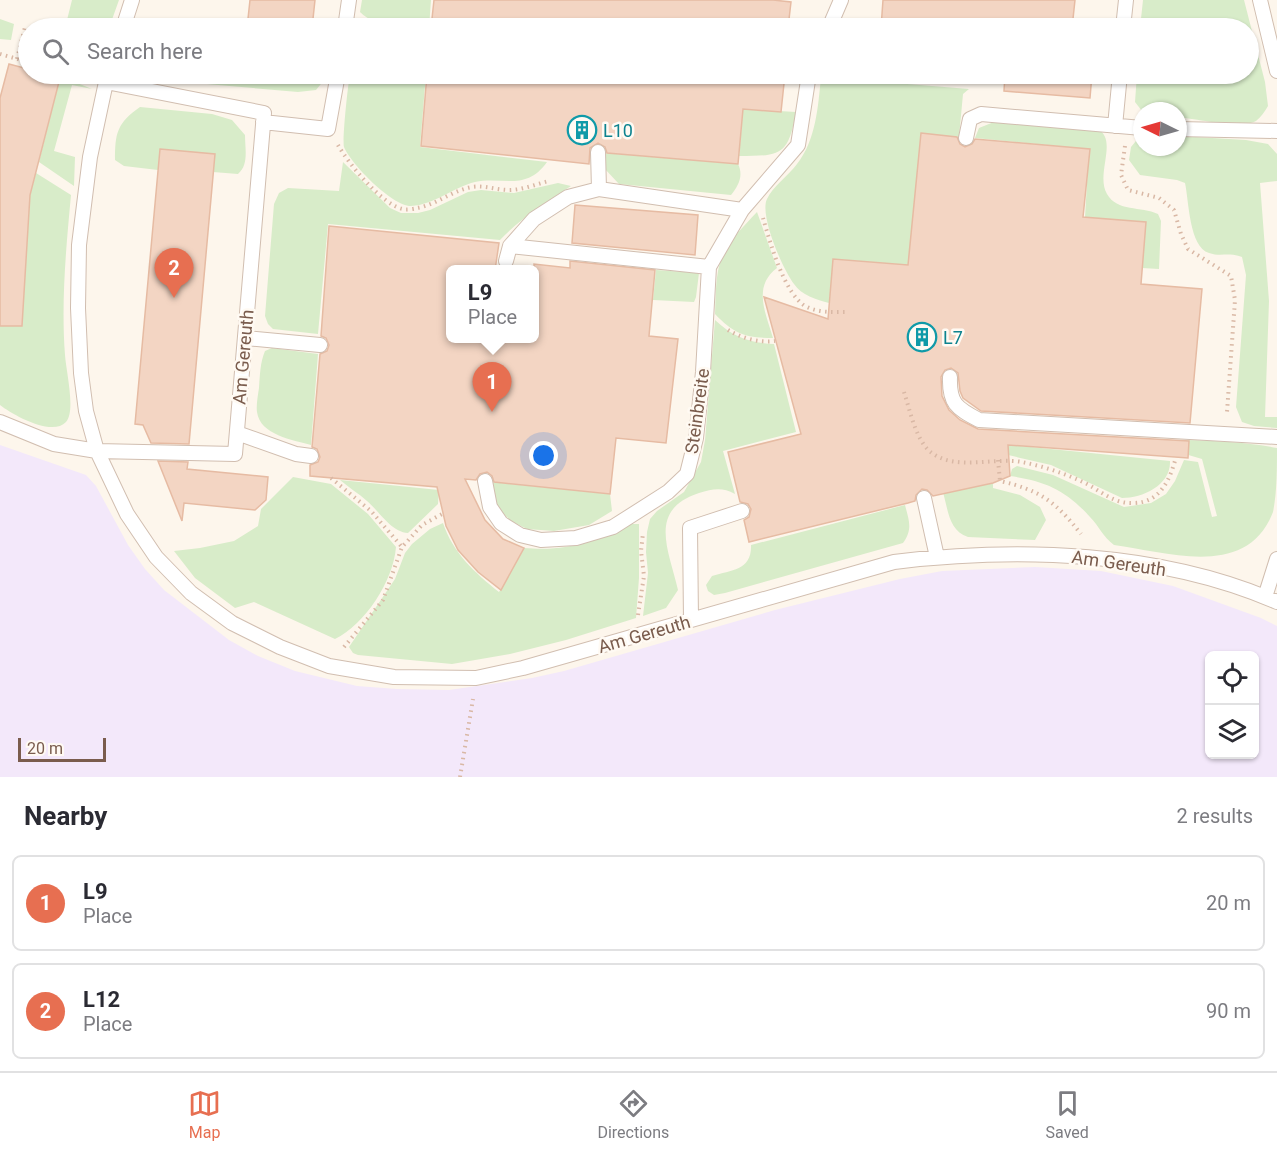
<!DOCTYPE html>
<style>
:root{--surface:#fff;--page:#f2f2f3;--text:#2b2b33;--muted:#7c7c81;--line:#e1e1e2;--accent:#e76f51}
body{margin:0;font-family:Roboto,sans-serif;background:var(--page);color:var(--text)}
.controls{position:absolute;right:18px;bottom:18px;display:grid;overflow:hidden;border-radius:9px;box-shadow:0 2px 4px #0004}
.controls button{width:54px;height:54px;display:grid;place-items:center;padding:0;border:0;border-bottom:2px solid var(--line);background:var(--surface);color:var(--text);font:30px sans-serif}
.compass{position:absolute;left:1133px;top:102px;width:54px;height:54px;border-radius:50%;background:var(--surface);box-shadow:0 2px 4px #0004;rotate:275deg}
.scale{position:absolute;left:18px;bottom:15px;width:88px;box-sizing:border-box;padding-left:6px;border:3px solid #7a5c4d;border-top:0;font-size:16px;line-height:21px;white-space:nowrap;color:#7a5c4d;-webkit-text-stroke:4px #fffaf3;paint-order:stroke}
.you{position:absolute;left:544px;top:456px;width:21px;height:21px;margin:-15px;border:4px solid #fff;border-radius:50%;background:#1a73e8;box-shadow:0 0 0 9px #1a73e833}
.badge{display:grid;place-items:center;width:39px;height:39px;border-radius:50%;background:var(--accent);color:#fff;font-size:20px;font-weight:700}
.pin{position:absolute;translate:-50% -50px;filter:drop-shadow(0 2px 3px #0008)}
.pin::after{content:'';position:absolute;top:32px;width:21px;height:18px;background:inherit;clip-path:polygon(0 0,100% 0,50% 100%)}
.popup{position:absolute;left:446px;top:265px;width:93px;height:78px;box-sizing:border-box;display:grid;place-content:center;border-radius:9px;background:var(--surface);filter:drop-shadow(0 2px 4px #0005);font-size:20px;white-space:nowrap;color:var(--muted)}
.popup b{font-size:22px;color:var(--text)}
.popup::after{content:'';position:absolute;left:50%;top:100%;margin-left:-12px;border:12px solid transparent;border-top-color:var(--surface)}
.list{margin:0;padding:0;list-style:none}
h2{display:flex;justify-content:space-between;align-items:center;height:78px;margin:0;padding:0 24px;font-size:26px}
h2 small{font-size:20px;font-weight:400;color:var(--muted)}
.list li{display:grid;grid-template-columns:39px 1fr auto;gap:18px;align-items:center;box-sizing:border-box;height:96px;margin:0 12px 12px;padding:0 12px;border:2px solid var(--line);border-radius:9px}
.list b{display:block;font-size:22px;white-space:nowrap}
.list p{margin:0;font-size:20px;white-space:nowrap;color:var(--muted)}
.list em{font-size:20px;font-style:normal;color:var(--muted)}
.icon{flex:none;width:33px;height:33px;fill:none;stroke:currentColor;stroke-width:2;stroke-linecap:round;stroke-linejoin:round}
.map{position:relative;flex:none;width:1277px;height:777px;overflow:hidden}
.search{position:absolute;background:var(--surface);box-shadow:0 2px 4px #0004;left:18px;right:18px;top:18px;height:66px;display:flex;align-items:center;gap:15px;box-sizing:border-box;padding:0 21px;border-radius:33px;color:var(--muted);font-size:22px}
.sheet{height:294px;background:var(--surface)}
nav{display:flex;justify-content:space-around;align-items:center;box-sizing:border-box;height:84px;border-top:2px solid var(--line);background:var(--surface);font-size:16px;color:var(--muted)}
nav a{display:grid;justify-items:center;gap:3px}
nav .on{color:var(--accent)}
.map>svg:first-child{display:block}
</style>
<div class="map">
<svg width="1277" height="777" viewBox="0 0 1277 777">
<rect width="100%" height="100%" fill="#fdf6ec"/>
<path fill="#f3e8fa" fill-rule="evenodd" d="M0,445l86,30 10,11 32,59 17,24 19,21 65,50 29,16 37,15 62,15 40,3 52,1 83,-12 32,-7 211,-61 125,-31 42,-8 93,-4 66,4 72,15 88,32 16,8v151h-1277zM1210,656h44v98h-44z"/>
<path fill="#d8ecc9" d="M72,0h47l-10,28h-44z
M362,0h69l-2,28c-23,-2 -52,1 -69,-16z
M1143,0h101l21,82 3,24c-3,5 -7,11 -12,15 -15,8 -60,-2 -78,-4v-6h-36l-7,-9 2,-28h111v-46h-108z
M0,19l14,5 -3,16 -11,-1z
M173,23l33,5h-59l5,-3z
M153,74h176l-13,16 -18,2 -138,-12z
M350,74h76l-6,73 127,15c-21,30 -45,14 -72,20 -21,5 -41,23 -64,24 -19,0 -60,-42 -67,-59 -2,-7 4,-63 6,-73z
M60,76l32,13 -20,-4 -18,66 21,6 -1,29 -35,-24z
M821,77l148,12 -6,5 -4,43 -38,-3 -11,116 24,17 -100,-8 -5,44c-12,-3 -28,-8 -35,-19 -11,-14 -35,-69 -27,-85 6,-13 21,-23 30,-35 19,-24 21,-57 24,-87z
M140,107l72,7 20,6 13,15c0,14 4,30 -7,39l-25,-2 2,-18 -55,-5 -2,21 -34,-4 -9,-6c0,-27 2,-37 25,-53z
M743,109l53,3c-8,44 -15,44 -57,44z
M994,122l103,7c22,10 -2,45 10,65 10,18 34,12 51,20l3,7 -2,48 -17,-1 3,-46 -60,-5 4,-68 -114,-11 4,-10z
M1140,136h2v11h36v-11l68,4 22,4 9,10v27l-17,2 9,118 -4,116h12v11l-23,-2 -12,-4 -6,-15 10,-132 -4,-18c-13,-5 -22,0 -33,-4 -20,-6 -20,-52 -24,-70l-8,-3 -37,-5 -11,-15 2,-13z
M604,153l134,11c6,12 0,22 -7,31l-112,-11 -15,-16z
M343,162l47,46 11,5h17l12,-3 38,-18 13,-2 33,3 44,-10 13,3c-26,17 -50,32 -71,54l-172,-16 -10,110 -45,-5 -5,-5 -3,-8 9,-112 5,-11 9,-5 51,3z
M36,173l35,22c-5,53 -10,108 -6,160 1,16 11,56 1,67 -14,15 -53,-7 -66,-17v-79h22l8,-131z
M757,212l20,56c-25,19 -11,45 -4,70 -27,0 -39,-4 -58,-24 1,-18 0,-40 7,-57 7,-17 23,-32 35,-45z
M656,270l43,3 -3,24 -2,5 -41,-2z
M715,320c18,17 35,23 59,24l22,88 -73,19 12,43c-13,-7 -22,-5 -36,-1 -52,17 -30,57 -21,97l-12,18 -23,8 5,-43 -2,-21 1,-20 3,-13 7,-8 27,-19 17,-30 4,-22z
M272,348l46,6 -7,91c-18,-5 -51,-10 -54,-33 -1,-7 1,-17 2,-24 1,-13 1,-25 6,-37z
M930,437l240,24c1,24 -27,37 -48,37l-71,-33z
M1185,440c31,1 62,2 92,8 0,21 0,45 -4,64 -26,68 -106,40 -159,33 -11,-8 -15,-19 -24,-28 -24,-27 -45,-36 -80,-41l2,-7 5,-3 36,9 71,32 27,-4 15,-9 9,-13 9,-21 14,2 14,55 5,-1 -15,-57 -17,-5z
M293,477l38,7 37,30 28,33c-3,35 -31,77 -61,92l-81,-37 -19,6 -40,-30 -21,-27 26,-3 34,-7 24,-15 3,-17z
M340,480l99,10 -1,14 -30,29c-17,-1 -29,-22 -41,-32 -9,-8 -19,-14 -27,-21z
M491,482l119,12 2,17 -23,14 -35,6 -27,-2 -16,-8 -17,-16z
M993,483v5l27,7 20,12 6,13 -11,20 -67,-3c-19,-6 -20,-27 -25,-45z
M905,505c4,16 8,24 -2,38l-178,50 -11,2 -6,-4 -2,-6 6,-9c20,-6 40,-6 39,-31z
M443,523c10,30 32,50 56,69l25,-44c46,4 66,-7 108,-24h7v54l-3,40 -70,22 -56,14 -58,10 -94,-9 -5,-2 -4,-6 46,-68 10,-26 7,-9 18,-15z"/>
<path fill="#f3d5c3" stroke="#e6bba3" stroke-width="1.5" d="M250,0h65l-3,28h-65z
M434,0h339l18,2 -3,26h-357z
M883,0h192l-3,28h-191z
M9,64l19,5v5h33l-31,121 -8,131h-22v-228z
M427,74h358l-4,38 -38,-3 -5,55 -131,-11 -2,-6 -7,-4 -8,5 -1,16 -168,-18z
M1005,74h87l-2,24 -86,-7z
M921,133l36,4 3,7 5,3 7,-3 3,-5 115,10 -7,68 63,5 -5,62 61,5 -12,134 -209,-12 -18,-13 -3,-7 -2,-18 -7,-5 -6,2 -4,7 1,19 7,14 11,10 18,9 211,12 -1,17 -180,-13 2,31 -17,7 -60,13 -6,-6 -5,-1 -6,6 -1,6 -7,2 -159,39 -5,-22 5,-3 2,-8 -3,-5 -8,-2 -12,-50 73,-18 -37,-137 64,22 5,-60 75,6z
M160,149l55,5 -26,290 -38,-1 -8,-18 -8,-1z
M575,205l123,10 -3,40 -123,-12z
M329,226l170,17 -4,27h-45v69h84v-75l36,4v-7l85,9 -6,66 29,3 -12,104 -50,-5 -6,56 -116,-12 -2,-6 -5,-4 -7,2 -4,6 -11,-1 20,41 18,19 21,9 -23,42 -23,-18 -20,-22 -12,-24 -9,-39 -127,-11v-11l8,-3 2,-5 -3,-8 -5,-2 8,-93 7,-3 2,-6 -3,-7 -5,-2z
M158,461l30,1 -1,7 81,8 -2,23 -11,10 -71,-7 -2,18z"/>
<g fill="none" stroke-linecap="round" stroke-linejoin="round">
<g stroke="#d1beb0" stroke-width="16">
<path id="lane" d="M1260,0l17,71
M123,28l9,-28
M345,28l4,-28
M829,28l12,-28
M1123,28l3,-28
M106,82l158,31 -29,341 -138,-3 -11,-40 -5,-38 -3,-65 1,-63 11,-88 16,-75 2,-8
M263,122l65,7 10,-55
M1115,126l5,-52
M1178,129l99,2
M966,138l4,-19 11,-5 161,14
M598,152l1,37
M742,210l56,-65 11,-71
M510,246l199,21
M245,338l75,7
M950,377c-1,26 6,31 29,43l298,17
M0,422l54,22 43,7 30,63 29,43 35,36 41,30 48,24 49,19 65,11 82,1 47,-10 371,-106c125,-15 266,-11 383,40
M237,433l59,21 15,2
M485,481l5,26 11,16 19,12 21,5 35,-2 37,-11 55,-35 19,-18 9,-36 7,-66 6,-105 33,-57 -143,-21 -31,8 -34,22 -24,27 -4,15
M924,498l13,59
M1265,597l12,-38
M691,620l-1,-92 52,-17"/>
</g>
<path stroke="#d9b8a5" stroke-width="4" stroke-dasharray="1.5 4.5" stroke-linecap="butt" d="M0,54l28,8
M17,59l8,-32
M74,74l11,2
M338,145c10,18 44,60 65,64 3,1 10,0 14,-1 19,-3 36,-18 55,-21 13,-2 24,3 37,3 14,0 27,-6 40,-9
M1125,146l-4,29 7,15 31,8 15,12 7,24 7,15 43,27 4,24 -8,112
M763,218c7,24 21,75 42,88 13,7 27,6 41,6
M728,330c13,8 31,13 47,11
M904,392c6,18 12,50 28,61 24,18 62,4 90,9 20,4 42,11 61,20 17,8 30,22 50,21 27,0 37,-23 43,-46
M998,460l2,21c40,9 56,21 81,53
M331,478l40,33 31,36
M638,615l6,-39 -3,-25 2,-18
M344,647l39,-47 19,-53 20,-22 20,-11
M460,777l13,-78"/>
<use href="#lane" stroke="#fff" stroke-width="14"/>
</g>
<defs>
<g id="building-ring" transform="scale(1.5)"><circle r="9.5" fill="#fffaf3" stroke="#0f9aa8" stroke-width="1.5"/><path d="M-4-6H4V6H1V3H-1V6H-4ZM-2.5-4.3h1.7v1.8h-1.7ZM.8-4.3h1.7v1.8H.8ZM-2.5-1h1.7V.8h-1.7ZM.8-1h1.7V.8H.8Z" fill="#0f9aa8"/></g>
</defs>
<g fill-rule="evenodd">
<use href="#building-ring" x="582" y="130"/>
<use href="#building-ring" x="922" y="337"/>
</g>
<g text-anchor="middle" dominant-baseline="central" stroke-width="5" stroke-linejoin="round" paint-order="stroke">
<g font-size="18" fill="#0d838f" stroke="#fffaf3" text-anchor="start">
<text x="603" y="130">L10</text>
<text x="943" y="337">L7</text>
</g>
<g font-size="18" fill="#7a5c4d" stroke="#fffaf3">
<text transform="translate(243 357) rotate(-85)">Am Gereuth</text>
<text transform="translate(697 411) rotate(-82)">Steinbreite</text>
<text transform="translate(1119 563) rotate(8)">Am Gereuth</text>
<text transform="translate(644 634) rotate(-16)">Am Gereuth</text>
</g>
</g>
</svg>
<div class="controls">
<button><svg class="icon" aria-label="locate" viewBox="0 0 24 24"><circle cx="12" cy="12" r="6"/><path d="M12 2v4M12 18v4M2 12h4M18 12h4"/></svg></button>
<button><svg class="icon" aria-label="layers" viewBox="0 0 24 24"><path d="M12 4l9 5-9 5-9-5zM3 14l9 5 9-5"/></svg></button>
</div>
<svg class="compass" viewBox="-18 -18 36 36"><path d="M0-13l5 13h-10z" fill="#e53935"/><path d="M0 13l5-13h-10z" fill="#7c7c81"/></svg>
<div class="scale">20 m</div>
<div class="you"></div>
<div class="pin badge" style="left:492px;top:412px">1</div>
<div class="popup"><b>L9</b>Place</div>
<div class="pin badge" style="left:174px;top:298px">2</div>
<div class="search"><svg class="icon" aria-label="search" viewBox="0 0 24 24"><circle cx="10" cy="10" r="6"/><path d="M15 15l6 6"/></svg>Search here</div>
</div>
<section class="sheet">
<h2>Nearby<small>2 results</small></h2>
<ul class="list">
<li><span class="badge">1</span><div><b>L9</b><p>Place</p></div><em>20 m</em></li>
<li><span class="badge">2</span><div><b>L12</b><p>Place</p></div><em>90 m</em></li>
</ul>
</section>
<nav>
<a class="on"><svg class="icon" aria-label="map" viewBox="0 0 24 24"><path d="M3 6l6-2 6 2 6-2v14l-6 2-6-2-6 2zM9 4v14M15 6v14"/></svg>Map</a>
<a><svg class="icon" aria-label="directions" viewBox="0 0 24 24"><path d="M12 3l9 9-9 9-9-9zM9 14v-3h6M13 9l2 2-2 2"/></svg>Directions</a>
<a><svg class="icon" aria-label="saved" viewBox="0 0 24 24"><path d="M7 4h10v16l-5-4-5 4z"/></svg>Saved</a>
</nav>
